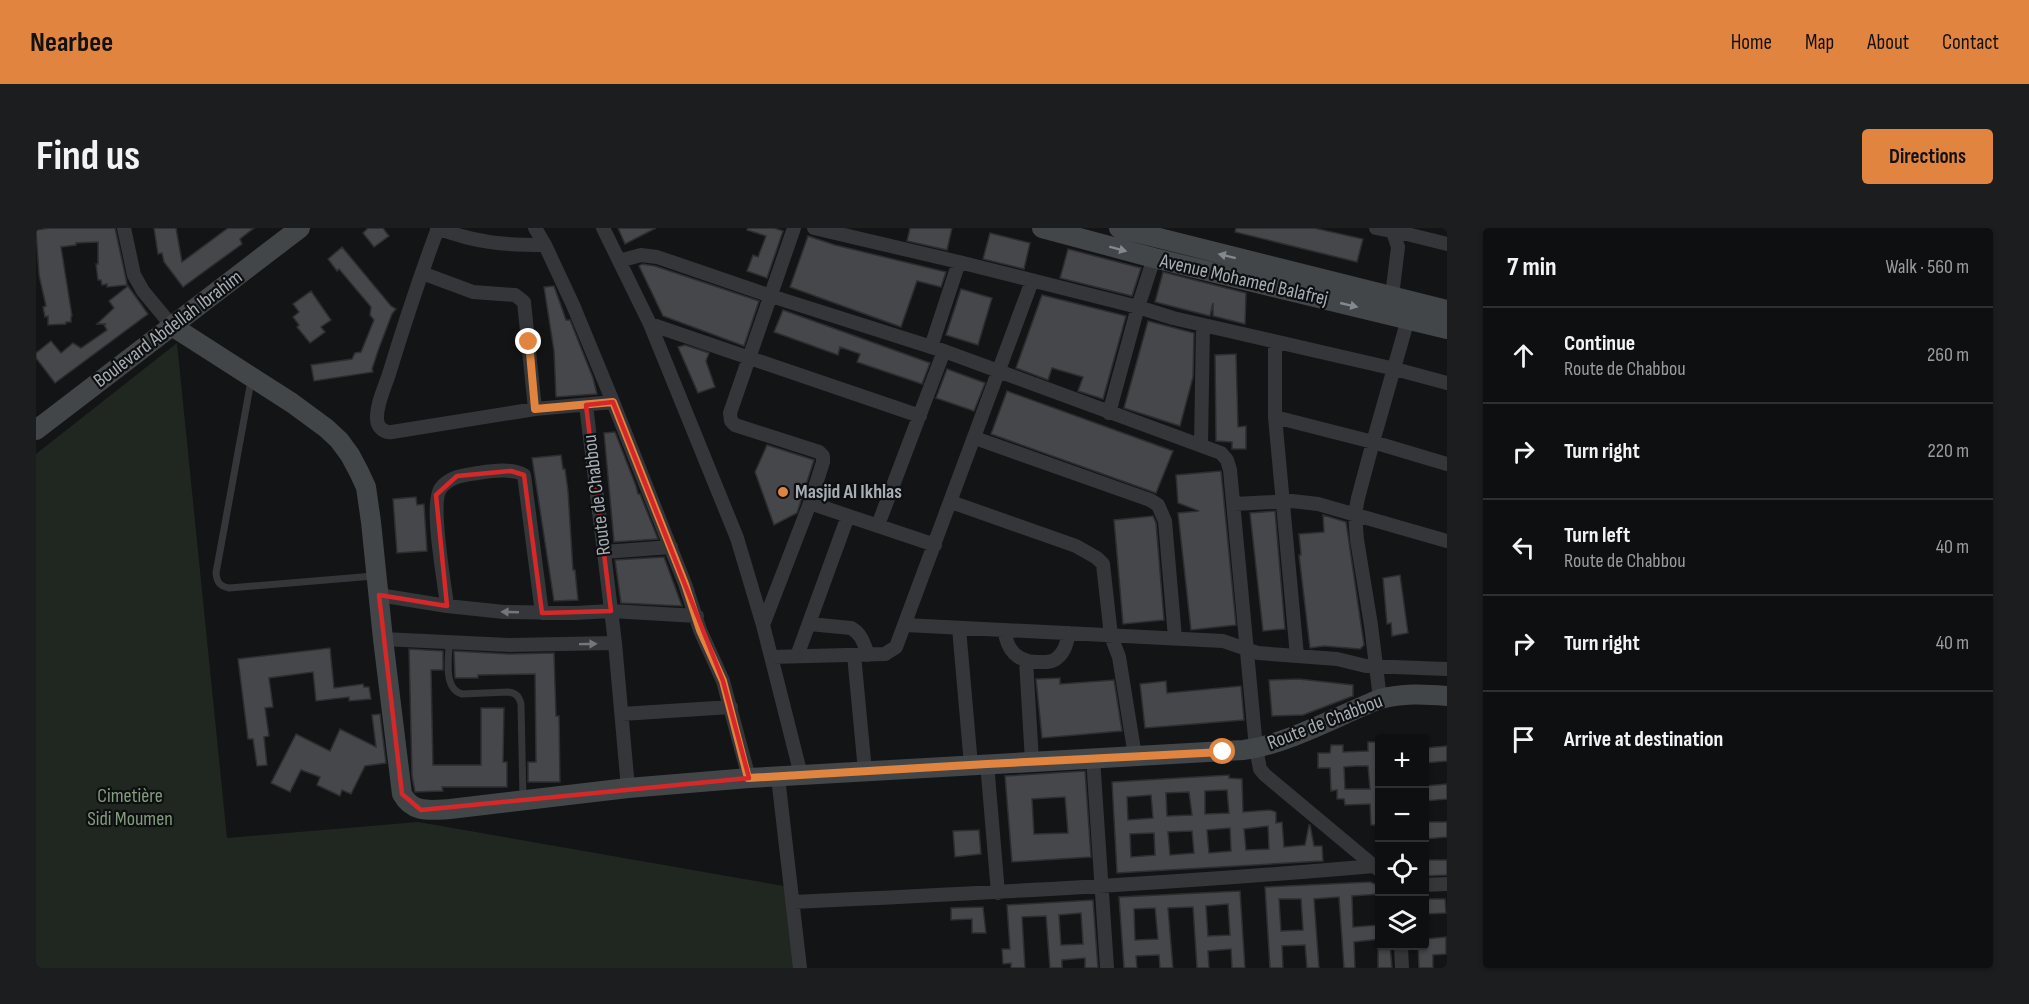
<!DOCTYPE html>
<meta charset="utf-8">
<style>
:root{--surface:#0e0f10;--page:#1c1d1e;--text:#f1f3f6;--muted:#9b9c9f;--line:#2e2f30;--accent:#e1843f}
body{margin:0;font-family:"Sofia Sans Condensed",sans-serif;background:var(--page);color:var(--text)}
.controls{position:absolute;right:18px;bottom:18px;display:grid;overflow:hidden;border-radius:6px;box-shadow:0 2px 4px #0004}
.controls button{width:54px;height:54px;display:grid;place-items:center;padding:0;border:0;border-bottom:2px solid var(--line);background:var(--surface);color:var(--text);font:30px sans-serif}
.stop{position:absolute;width:18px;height:18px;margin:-14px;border:4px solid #e1843f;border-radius:50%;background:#fff}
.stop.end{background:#e1843f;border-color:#fff;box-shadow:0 2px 6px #0008}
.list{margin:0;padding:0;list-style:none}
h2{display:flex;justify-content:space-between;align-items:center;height:78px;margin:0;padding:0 24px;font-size:26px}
h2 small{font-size:20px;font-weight:400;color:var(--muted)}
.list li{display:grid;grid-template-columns:39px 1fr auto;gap:18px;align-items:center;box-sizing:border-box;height:96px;padding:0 24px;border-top:2px solid var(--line)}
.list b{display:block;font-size:22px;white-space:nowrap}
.list p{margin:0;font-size:20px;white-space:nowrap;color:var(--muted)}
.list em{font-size:20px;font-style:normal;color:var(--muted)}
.icon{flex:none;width:33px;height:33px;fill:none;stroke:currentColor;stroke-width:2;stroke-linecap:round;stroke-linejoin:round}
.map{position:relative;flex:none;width:1411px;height:740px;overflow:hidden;border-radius:6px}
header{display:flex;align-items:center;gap:36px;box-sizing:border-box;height:84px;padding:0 30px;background:var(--accent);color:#111}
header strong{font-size:28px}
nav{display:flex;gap:33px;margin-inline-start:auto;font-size:21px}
.intro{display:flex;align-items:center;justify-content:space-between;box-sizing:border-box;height:144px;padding:0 36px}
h1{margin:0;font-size:42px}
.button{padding:15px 27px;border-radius:6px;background:var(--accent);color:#111;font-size:21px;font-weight:700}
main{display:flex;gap:36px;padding:0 36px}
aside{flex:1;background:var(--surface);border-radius:6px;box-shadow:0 2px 4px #0004}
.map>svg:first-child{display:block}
</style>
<header>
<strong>Nearbee</strong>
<nav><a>Home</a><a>Map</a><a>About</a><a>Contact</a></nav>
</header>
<div class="intro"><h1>Find us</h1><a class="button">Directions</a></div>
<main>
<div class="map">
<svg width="1411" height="740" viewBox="0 0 1411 740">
<rect width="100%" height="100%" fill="#131415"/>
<path fill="#202720" d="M141,115l50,495 191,-16 377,66 10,80h-769v-514z"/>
<path fill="#45474a" stroke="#2d2e30" stroke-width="1.5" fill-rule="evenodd" d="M14,0h65l11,51 1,6 -20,2v-3l-5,1 -1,-5h-3l-2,-16h2v-22l-22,1v2l-15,2 11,69 -1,1v5h-5v2l-18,1v-9l-3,1 -2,-10 3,-1 -7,-31 -3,-45z
M118,0h22l6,34 46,-34h26l-14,11 2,5 -59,43 -19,-25 -2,-9 -4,1z
M332,0h15l6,8 -15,11 -11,-14z
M582,0h38l-31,16z
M712,0h26l9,3 -16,47 -20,-7 6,-16 5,2 8,-21 -19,-6z
M874,0h42l-5,22 -40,-9z
M1200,0h78l49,11 -6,23 -122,-30z
M954,5l40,10 -6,26 -41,-10z
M772,8l27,9 111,27 -5,15 -24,-6 -16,46 -111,-40z
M306,19l49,59 5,3 -4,5 -13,34 -7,21 1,3 -59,9 -3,-16 41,-6 3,-6 6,-1 13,-32 -4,-5 1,-8 -32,-38 -2,2 -9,-12z
M1032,21l73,19 -9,28 -72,-18z
M606,36l13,2 104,35 -15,45 -81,-30 -24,-50z
M1127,44l83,21 -1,31 -32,-8v-13l-3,13 -55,-14z
M92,58l20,28 -93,69 -19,-25v-5l15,-12 10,12 12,-10 8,5 26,-18 -3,-5 2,-1h-9l17,-16 -5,-7z
M518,58l12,34h4l23,58 4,16 -41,3 -2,-46 -10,-64z
M925,61l31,9 -14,47 -32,-10z
M275,63l20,29 -10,7 4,5 -15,11 -13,-16 2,-2 -6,-8 6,-5 -6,-8z
M1006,67l84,21 -23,83 -25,-8 5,-14 -31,-9 -4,12 -32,-12z
M747,82l147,53 -8,21 -65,-22 3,-8 -20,-7 -2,8 -64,-23z
M1112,93l46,12 -1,44 -13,49 -56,-18z
M649,117l24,8 -3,8 9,26 -17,6 -20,-46z
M1200,126l2,73 8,-1v23h-14v-7l-16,-1 -1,-86z
M911,141l38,14 -11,28 -38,-13z
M971,163l166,60 -17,42 -165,-59z
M579,204l21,54 2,8h2l18,45 -44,3 -10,-109z
M731,217l47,15 -17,53 -23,12 -19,-53z
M525,227l2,14h2l3,22 5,79h2l3,30 -24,1 -22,-143z
M1185,243l15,154 -45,5 -13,-117 21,-2 -21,-8 -2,-28z
M380,269l1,8 7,-1 3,47 -30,2 -4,-54z
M1239,283l10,118 -22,2 -13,-118z
M1287,287l23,7 18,123 -4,4 -36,-3 -14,2 -11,-93h2l-2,-21 25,-2z
M1117,288l3,7 8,97 -41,4 -9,-104z
M628,329l18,49 -61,-3 -6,-43z
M1364,347l8,58 -16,3 -1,-13 -4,1 -4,-46z
M294,420l4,40 29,-4 1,3h5l2,12 -22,2v-4l-33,4 -3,-29 -44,6 4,29 -8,1 4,28 -5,1 3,28 -10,1 -4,-27h-5l-10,-80z
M373,421l34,2v19h-12l2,95h48v-57h23l-1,54h4v25h-65l1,4 -28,1 -3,-16z
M418,423l55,3 45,-1 2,63h3l1,66h-32v-20h8l-1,-88 -57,1v3h-23z
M1024,450v6l54,-4 8,51 -80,7 -6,-59z
M1263,451l54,6v11l-50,19 -31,1 -3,-36z
M1130,453l1,12 74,-7 3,34 -99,8 -5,-44z
M344,486l6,49 -21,3 -14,28 -9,-4 -2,6 -23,-11 3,-8 -19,-7 -11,22 -19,-9 25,-49 34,17 10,-22 36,18 -4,-32z
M1332,514h12v83h-9l-1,-21 -25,1 -1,-6h-7v-9l-6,1 -1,-23h-12v-15h12l1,-8h12v7l25,-1zM1320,538h12l2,23h-25l-1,-22z
M1411,518v15l-22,2v-15z
M1049,543l6,86 -79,5 -7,-86zM1029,569l3,36 -34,1 -2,-35z
M1193,547v3l13,1 1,33 27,-2 6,2v11l6,-1 2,25 21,-2 4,-20h1l4,21h8l1,15 -206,12 -5,-91zM1191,562l2,23 -24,1v-23zM1153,564l3,23 -25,1 -1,-23zM1115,567l2,23 -25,2 -1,-23zM1232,598l1,23 -23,1 -2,-21zM1194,600l1,23 -22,2 -2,-23zM1156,603l2,22 -24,2 -2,-23zM1118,605l1,22 -24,2 -1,-23z
M1411,556v15l-22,2v-15z
M1389,594h22v15l-22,2z
M943,602l2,24 -26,3 -2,-26z
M1389,632h22v15l-22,1z
M1334,654l10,4v8l-28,2 1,31 27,-2v14l-26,3 1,26h-11l-5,-71 -25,2 5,69h-12l-2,-23 -23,1 1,22h-13l-5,-81zM1243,671h22l2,31 -22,1z
M1204,663l5,77h-13l-1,-19 -23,2 1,17h-12l-4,-61 -25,1 5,60h-13l-1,-13 -23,1 1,12h-13l-5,-71zM1192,676l2,31 -22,1 -2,-30zM1119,680l3,31 -23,1 -1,-31z
M1389,671h20l1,14 -21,1z
M1057,672l5,68h-13v-10l-23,2v8h-12l-4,-52 -24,1 3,51h-14v-5l-8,1 -1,-15h8l-3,-44zM1045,685l2,31 -22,1 -2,-30z
M947,679l3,26h-14v-14l-21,1v-12z
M1410,709v17l-13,1v13h-14l-1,-23h7v-6z
M1342,717h12l2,23h-14z"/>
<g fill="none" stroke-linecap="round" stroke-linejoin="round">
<path stroke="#353639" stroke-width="7" d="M215,153l-35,192c1,10 4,13 13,15l145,-12
M413,414c0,17 -6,47 13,52l46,-2c8,1 11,4 13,12l2,95"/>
<path stroke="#353639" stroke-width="14" d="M88,0l10,47 9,16 29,35
M401,0c39,15 67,17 108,17l-10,-17
M402,0c-18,48 -34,97 -49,146 -4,13 -13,31 -12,45 0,8 7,14 15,13l143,-23 78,-7
M567,0l47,96 87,214 26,87 38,150
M778,0l145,34 179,45 35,11 222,51 52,14
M1340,0l35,7 36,9
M509,17l28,60 40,97 72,182 15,46 23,51 26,97
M583,33l22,-6 16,2 114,39 173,55 277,102 6,7 3,10 26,278 4,21 5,6 115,96
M386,45l51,19 42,3 9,7 11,107
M1355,76l7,-57 -5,-15 1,-4
M614,96l270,92
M1239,114v75l22,239
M895,119l28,-85
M550,177l29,238 13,145
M1073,185l29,-106 16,-49
M1239,189l98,25 74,22
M939,210l175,62 8,5 7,16 10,117
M1165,217l2,-120
M915,274l125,44 21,12 6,6 8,72 8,21 16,99
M774,275l125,42
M1198,276l58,-3 26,3 129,37
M842,297l66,-174
M568,324l67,-5
M343,367l68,11 57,6 71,1 36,-2 86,5
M411,378c-2,-22 -18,-104 -6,-118 9,-12 24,-13 37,-15 14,-2 34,-5 46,2l18,138
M773,396l42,4c11,6 13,16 17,27
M727,397l47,-122 13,-41v-6l-4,-4 -84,-27 -4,-4 -1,-8 64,-185
M869,397l318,16 35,12 79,6 29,7 81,3
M923,400l12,137
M969,402c1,20 13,32 33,32 7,0 14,1 19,-4 8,-6 10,-16 12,-25
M347,411l126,6 106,-2
M818,427l11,116
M761,428l51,-140
M735,429l114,-3 11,-7 136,-366
M990,433l6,100
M1344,471l-9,-74 -14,-85 -2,-26 3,-16 15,-56 35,-123
M586,486l109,-7
M1057,530l14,210
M951,535l11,130
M742,549l22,191
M1388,657l23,-1
M757,674c194,-9 387,-19 581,-36
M1365,718l1,22"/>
<path stroke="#434649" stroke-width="20" d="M1006,0l112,30 293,71
M1083,0l328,82
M136,98l120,77 34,25 13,12 11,15 9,17 7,15 5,35 12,117 19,155c11,20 29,16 48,15l178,-21 121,-10 494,-28c43,-5 96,-35 137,-51 23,-6 44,-5 67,-3
M0,202l264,-202"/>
</g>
<defs><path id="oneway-solid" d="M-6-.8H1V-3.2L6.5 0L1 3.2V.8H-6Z" transform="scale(1.5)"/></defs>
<g fill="#83898f">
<use href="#oneway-solid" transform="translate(1082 21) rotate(15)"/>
<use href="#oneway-solid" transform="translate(1191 28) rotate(-166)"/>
<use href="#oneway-solid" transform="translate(1313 77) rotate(13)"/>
</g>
<g fill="#73777d">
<use href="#oneway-solid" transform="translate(474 384) rotate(-178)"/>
<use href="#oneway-solid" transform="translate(552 416) rotate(-1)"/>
</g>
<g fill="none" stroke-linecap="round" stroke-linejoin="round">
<path stroke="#e1843f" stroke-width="8" d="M493,114l6,67 78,-7 72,182 15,46 23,51 25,97 239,-14 236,-12"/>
</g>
<path fill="none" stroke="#d62828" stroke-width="4.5" stroke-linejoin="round" d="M577,174l110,279 26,97 -328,32 -19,-16 -23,-199 68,11 -11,-111 21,-19 54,-5 13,4 18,138 69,-2 -25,-206z"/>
<circle fill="#e1843f" stroke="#0e0f10" stroke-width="2" cx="747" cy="264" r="6"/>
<g text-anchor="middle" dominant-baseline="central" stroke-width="4.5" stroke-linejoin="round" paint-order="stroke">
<g font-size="20" fill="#a6adb4" stroke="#0e0f10">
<text transform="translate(1208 52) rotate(13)">Avenue Mohamed Balafrej</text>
<text transform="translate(132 101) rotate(-37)">Boulevard Abdellah Ibrahim</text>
<text transform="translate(561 267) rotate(-97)">Route de Chabbou</text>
<text transform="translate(1289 494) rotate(-21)">Route de Chabbou</text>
</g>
<g font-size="20" font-weight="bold" fill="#a6adb4" stroke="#0e0f10" text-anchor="start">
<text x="759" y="264">Masjid Al Ikhlas</text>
</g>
<g font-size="20" fill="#849d7f" stroke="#0e0f10">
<text x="94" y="568">Cimetière<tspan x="94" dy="23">Sidi Moumen</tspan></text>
</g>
</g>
</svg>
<div class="controls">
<button>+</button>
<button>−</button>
<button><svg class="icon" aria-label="locate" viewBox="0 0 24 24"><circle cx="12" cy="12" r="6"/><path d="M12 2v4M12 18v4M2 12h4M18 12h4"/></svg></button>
<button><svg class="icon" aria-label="layers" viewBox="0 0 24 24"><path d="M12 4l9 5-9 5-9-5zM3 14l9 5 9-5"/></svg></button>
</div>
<div class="stop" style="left:1187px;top:524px"></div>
<div class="stop end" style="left:493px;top:114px"></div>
</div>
<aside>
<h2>7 min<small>Walk · 560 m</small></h2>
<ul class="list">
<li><svg class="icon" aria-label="ahead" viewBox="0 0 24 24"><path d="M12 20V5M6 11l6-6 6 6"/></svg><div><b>Continue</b><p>Route de Chabbou</p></div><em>260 m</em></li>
<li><svg class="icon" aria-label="right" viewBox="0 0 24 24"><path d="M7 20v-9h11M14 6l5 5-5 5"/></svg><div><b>Turn right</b></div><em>220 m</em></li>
<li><svg class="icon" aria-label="left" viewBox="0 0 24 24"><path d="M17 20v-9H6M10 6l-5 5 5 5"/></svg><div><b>Turn left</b><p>Route de Chabbou</p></div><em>40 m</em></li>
<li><svg class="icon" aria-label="right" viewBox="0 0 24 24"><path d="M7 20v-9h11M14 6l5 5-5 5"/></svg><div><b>Turn right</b></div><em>40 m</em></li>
<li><svg class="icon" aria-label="arrive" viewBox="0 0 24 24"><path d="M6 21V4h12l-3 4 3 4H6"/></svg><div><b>Arrive at destination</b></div></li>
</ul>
</aside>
</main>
